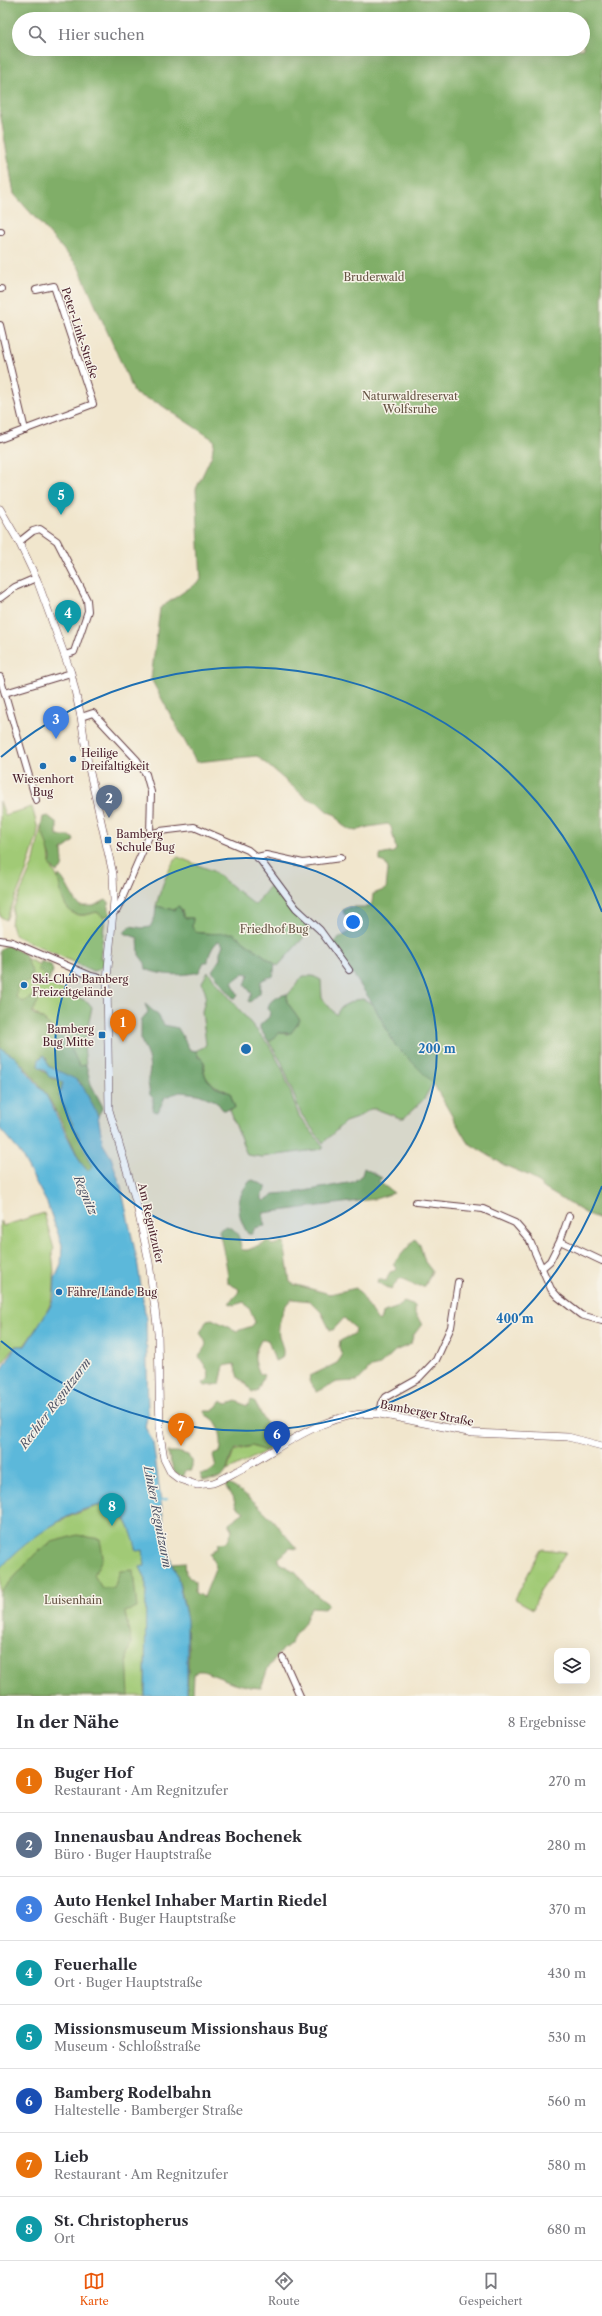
<!DOCTYPE html>
<html lang="de">
<meta charset="utf-8">
<style>
:root{--surface:#fff;--page:#f7f7f7;--text:#2b2b33;--muted:#7c7c81;--line:#e1e1e2;--accent:#ea580c}
body{margin:0;font-family:"Libre Caslon Text",serif;background:var(--page);color:var(--text)}
.controls{position:absolute;right:12px;bottom:12px;display:grid;overflow:hidden;border-radius:8px;box-shadow:0 4px 16px #0002}
.controls button{width:36px;height:36px;display:grid;place-items:center;padding:0;border:0;border-bottom:1px solid var(--line);background:var(--surface);color:var(--text);font:20px sans-serif}
.you{position:absolute;left:353px;top:922px;width:14px;height:14px;margin:-10px;border:3px solid #fff;border-radius:50%;background:#1a73e8;box-shadow:0 0 0 6px #1a73e833}
.badge{display:grid;place-items:center;width:26px;height:26px;border-radius:50%;background:var(--accent);color:#fff;font-size:13px;font-weight:700}
.pin{position:absolute;translate:-50% -33px;filter:drop-shadow(0 1px 2px #0008)}
.pin::after{content:'';position:absolute;top:21px;width:14px;height:12px;background:inherit;clip-path:polygon(0 0,100% 0,50% 100%)}
.list{margin:0;padding:0;list-style:none}
h2{display:flex;justify-content:space-between;align-items:center;height:52px;margin:0;padding:0 16px;font-size:17px}
h2 small{font-size:13px;font-weight:400;color:var(--muted)}
.list li{display:grid;grid-template-columns:26px 1fr auto;gap:12px;align-items:center;box-sizing:border-box;height:64px;padding:0 16px;border-top:1px solid var(--line)}
.list b{display:block;font-size:15px;white-space:nowrap}
.list p{margin:0;font-size:13px;white-space:nowrap;color:var(--muted)}
.list em{font-size:13px;font-style:normal;color:var(--muted)}
.icon{flex:none;width:22px;height:22px;fill:none;stroke:currentColor;stroke-width:2;stroke-linecap:round;stroke-linejoin:round}
.map{position:relative;flex:none;width:602px;height:1696px;overflow:hidden}
.search{position:absolute;background:var(--surface);box-shadow:0 4px 16px #0002;left:12px;right:12px;top:12px;height:44px;display:flex;align-items:center;gap:10px;box-sizing:border-box;padding:0 14px;border-radius:22px;color:var(--muted);font-size:15px}
.sheet{height:564px;background:var(--surface)}
nav{display:flex;justify-content:space-around;align-items:center;box-sizing:border-box;height:56px;border-top:1px solid var(--line);background:var(--surface);font-size:11px;color:var(--muted)}
nav a{display:grid;justify-items:center;gap:2px}
nav .on{color:var(--accent)}
.map>svg:first-child{display:block}
</style>
<div class="map">
<svg width="602" height="1696" viewBox="0 0 602 1696">
<rect width="100%" height="100%" fill="#f7f3e8"/>
<filter id="ink" filterUnits="userSpaceOnUse"><feTurbulence type="fractalNoise" baseFrequency=".025" numOctaves="2"/><feDisplacementMap in="SourceGraphic" scale="8" xChannelSelector="R" yChannelSelector="G"/><feConvolveMatrix kernelMatrix="1 2 1 2 8 2 1 2 1" color-interpolation-filters="sRGB"/></filter>
<filter id="wash" filterUnits="userSpaceOnUse"><feTurbulence type="fractalNoise" baseFrequency=".012" numOctaves="4" result="noise"/><feDisplacementMap in="SourceGraphic" scale="16" xChannelSelector="R" yChannelSelector="G"/><feGaussianBlur stdDeviation="0.9" result="paint"/><feColorMatrix in="noise" values="0 0 0 0 0 0 0 0 0 0 0 0 0 0 0 0 0 1.4 0 .05"/><feComposite in="paint" operator="in"/></filter>
<g filter="url(#wash)">
<rect width="100%" height="100%" fill="#f1e6cd"/>
<path fill="#a1ca76" stroke="#767450" d="M0,801l5,14 27,-8 6,22 -1,7 -11,36 -20,48 -6,-4z
M41,827c5,9 9,26 9,35 0,6 6,11 8,17 7,21 7,45 38,33l9,5 -5,41 5,1c-2,8 -4,10 -12,12l-77,-35 -5,-11 2,-16 21,-48z
M178,857l35,14 42,34 18,-23 14,20 25,26 -34,38 -45,-33 -9,2 -28,-3 -4,-5 1,-9h-9l-2,-8 -4,-4 -4,4 -18,-4c2,-9 14,-45 22,-49z
M17,954l36,17 -5,12 40,19 4,5 -8,39 2,19 -7,1 -9,-20 -10,-11 -17,-16 -43,-31z
M208,972l61,73 13,23 17,48 24,30v3l-61,8 -15,-2 -17,-45 5,-3 -5,-14c-13,-7 -29,-10 -25,-29l-10,-13 9,-4 2,-3 -4,-32 4,-17 -4,-13z
M303,976h10l8,4 1,18 14,17 5,-8 14,-7 8,-1 10,5 22,41 38,38 -9,16 -20,19h-4l-24,-9h-6l-13,9 -12,4 -22,21 -22,-29 -19,-51 -13,-21 10,-9 9,1 12,-14 -13,-18v-6z
M44,1213l10,36 -2,3c6,50 0,53 -28,94h-9l-15,21v-146l3,5z
M252,1446l14,5 -39,20 7,-20z
M102,1505c23,3 30,26 35,46l6,-1 2,16 -5,1 6,12 -1,117h-145v-126c19,-31 68,-56 102,-65z
M543,1549l23,3 -26,39 -7,18 -18,-10 25,-48z"/>
<path fill="#80ae67" stroke="#656649" fill-rule="evenodd" d="M0,0h602v1220l-15,-6 -42,-25 -15,-13 -26,-11 -37,-23 -34,-59 -38,-38 -22,-41 -41,-61 14,-9 10,-10 -12,-10 -1,-4 6,-3h19l4,-4 1,-9 13,-5 2,-20 -3,-6 -5,-2v-6l14,-3 2,-3 -5,-22 -3,-3 -20,3 -12,4 -6,-1 -8,-5 -6,-10 -8,-3 -11,-10 -11,-4 -49,-42 -61,6 -45,-83 9,-71 41,-28 -5,-91 16,-34 2,-15 -56,-37 -23,-9 -57,-128 -64,-72 -14,-82zM19,19h564v30h-564z
M48,816l9,7v13h13l4,3 -1,3 -11,8c0,8 4,18 -5,22l-7,-6 1,-8 -10,-31 2,-10z
M59,875c6,4 13,23 21,31h13l13,-6 2,2 2,14 -7,1 -6,-5c-5,1 -10,3 -15,3 -20,0 -21,-24 -24,-38z
M156,906l18,4 4,-4 2,1 4,11h9l-1,9 4,5c12,3 26,1 37,1l42,31c-3,20 1,8 -14,17l-1,12 -10,9 -2,-1 4,-7 -7,-9 4,-11 -5,-1 -12,9 6,13 -3,3h-2l-21,-27 8,-12v-7l3,-7 -4,-4c-6,3 -11,15 -11,21h-4l-5,10c-16,4 -38,4 -53,-3l-1,-6 -6,-8 -1,-17 -14,-5 6,-7 13,2 7,-1 5,-10z
M6,945l19,9 7,18 -2,9 -12,5 -2,11 7,5 10,-6 7,2 -8,15 11,6 27,27 9,20 7,-1 5,19 12,23 -5,9 -18,-34 -30,-15 -4,-3 1,-6 -4,-3 -4,4 2,9 11,11h6l5,4 -4,13 32,66 1,5 -4,4 -7,-8c-19,-41 -40,-92 -81,-115v-98z
M40,961l11,4 2,6 -6,11 -4,-9 -5,-3z
M287,994v8l13,18 -9,13h-12l-10,9 -9,-13v-4l9,-8 1,-5 -2,-4c1,-9 11,-12 19,-14z
M145,1004l13,11 6,10 14,3 12,22 6,1 2,6 6,3v13l3,6 8,8 15,6 5,15 -12,2 -7,-9 -18,-7 -18,-2 -15,5 -7,15 -5,-1v-13l-3,-3 -2,-13 2,-14 -2,-11 -7,-17v-20l7,-8z
M364,1168l18,10 -4,3 16,12 -19,6 -112,14 2,13 -10,2 -3,6h-4c-12,-19 -13,-37 2,-53l3,-1 13,6v4l-4,4v5l2,2 10,-7 25,-2 54,-10 9,-7z
M226,1226c12,3 14,12 15,22l2,2h5l20,-9 4,4 12,-3 6,40 3,2 37,10 26,-6c7,7 17,29 23,33l5,-9 12,-4 8,-6 11,4v8l7,10 -9,12 -2,8 -16,7 -15,14 -9,2 -13,14 -21,1 -20,10 -8,-11 1,-5 27,-13 5,-7 -3,-9 1,-6 14,-7 1,-6 -11,-10 -11,12h-3l-9,-18 -11,-11 -17,-2c-10,3 -16,28 -14,38 2,6 6,14 3,21l-7,3 -7,-21h-7c-8,16 -8,18 -1,34l4,1 -7,17h-5l-6,-8 -8,-6 -4,-14 -10,2 -4,18 -15,2 -2,-3 5,-3c3,-8 -5,-17 -9,-23 6,-13 11,-10 1,-24l7,-13 5,-1 25,12 15,-5 3,-4 -5,-12 -6,-8 -10,3 -5,-2 9,-10 1,-4 -11,-6c0,-17 -6,-36 -9,-53z
M415,1239l5,6 5,17 7,9 -7,15h-10l-13,-8 -4,2 -7,10 -14,-8 1,-3 8,2 4,-9 7,-2 -4,-6z
M251,1400l3,1 22,40v4l-10,6 -14,-5 -16,3c-13,15 -1,32 -33,31l-3,-6 8,-1 8,-6 -3,-12 7,-3c3,-8 0,-28 -7,-33 -4,-3 -7,-2 -9,-8h9l8,-10 6,3 9,-3 11,5z
M167,1452h11l10,3 4,8v7h-6l-3,8 -9,-7z
M226,1483c29,13 51,42 71,66l-7,-1 -12,11 1,4 17,9 14,18 18,14 -4,4 -13,-1 -7,17 -9,10 -4,9 -13,11 -10,14 -7,20 -11,-1 -19,-5 -28,-11h-6l-3,4 -1,21h-6c2,-44 3,-91 -15,-133l13,-1 1,12 9,7v12l9,4 12,-30 -6,-13 7,-6 2,-5 8,-1 5,-11 -3,-8 15,-11 -8,-6 -3,-10 -7,-8z
M77,1535l23,4 3,18 -9,18 8,13h12l6,-17 13,-1 4,38 -12,4 6,31 -4,11 2,42h-129v-103l36,-40 16,-11z"/>
<path fill="#5cb8da" stroke="#536c82" d="M0,1048l15,9 30,36 36,70 7,8 4,-4 -1,-5 -32,-66 4,-13 -5,-4 -9,-2 -4,-7 -7,-4 1,-7 6,-4 3,11 27,13 8,8 15,29 5,28 8,13 10,30 16,73 9,59 2,93 -3,15 8,15 11,82 8,40 5,11 10,45v76h-42l1,-117 -6,-12 5,-1 -2,-16 -6,1c-4,-13 -9,-36 -22,-43 -26,-15 -100,39 -115,62v-197l16,-27h9l25,-39 4,-10 1,-19 6,-13 1,-20 -15,-42 -28,-52 -19,-22z"/>
<g fill="none" stroke-linecap="round" stroke-linejoin="round">
<path stroke="#5cb8da" stroke-width="2" d="M161,1500l6,-1"/>
</g>
</g>
<g filter="url(#ink)">
<g fill="none" stroke-linecap="round" stroke-linejoin="round">
<g stroke="#633d43" stroke-width="8">
<path id="minor" d="M0,232h1
M0,289h1
M0,325l25,105
M0,439l93,-35 -39,-118 -18,4
M19,542l14,-11 7,-2 17,12 30,59 1,11 -14,41 -9,3
M0,598l15,-11 21,-9
M0,677l36,123
M5,693l66,-20
M81,717l12,-4 44,47 9,14 5,18 -1,42 -33,76 -5,4
M150,834l10,-3 34,-4 54,23 13,11 35,47 24,22 29,40
M257,857l9,-2 37,8 38,-5
M0,940l12,2 79,34 16,4
M416,1202l67,7 32,14 14,16 22,50 7,8 23,18 21,6
M569,1216l-9,25 42,20
M542,1268l8,-7 10,-20
M380,1414l2,-11 4,-6 32,-18 18,-19 15,-33 7,-45
M283,1658l17,38"/>
</g>
<g stroke="#633d43" stroke-width="8">
<path id="tertiary" d="M0,509l19,33 18,38 34,93 10,44 7,47 25,110 1,26 -7,80 2,130 27,91 13,61 9,71 2,101 4,25 7,14 8,6 18,6 16,-2c11,-4 20,-10 30,-15 42,-23 87,-59 137,-54l93,19 95,4 34,9"/>
</g>
<use href="#minor" stroke="#fff" stroke-width="6"/>
<use href="#tertiary" stroke="#fff" stroke-width="7"/>
</g>
</g>
<circle cx="246" cy="1049" r="191" fill="#1f6fb2" fill-opacity=".12"/>
<g fill="none" stroke="#1f6fb2" stroke-width="2">
<circle cx="246" cy="1049" r="191"/>
<path d="M602 1186A381 381 0 0 1 1 1341M1 757A381 381 0 0 1 602 912"/>
</g>
<g fill="#1f6fb2" stroke="#f7f3e8" stroke-width="1.5">
<circle cx="73" cy="759" r="4"/>
<circle cx="43" cy="766" r="4"/>
<rect x="104" y="836" width="8" height="8" rx="2"/>
<circle cx="24" cy="985" r="4"/>
<rect x="98" y="1031" width="8" height="8" rx="2"/>
<circle cx="59" cy="1292" r="4"/>
</g>
<g text-anchor="middle" dominant-baseline="central" stroke-width="3" stroke-linejoin="round" paint-order="stroke">
<g font-size="11" fill="#645242" stroke="#f7f3e8">
<text x="374" y="277">Bruderwald</text>
<text x="410" y="396">Naturwaldreservat<tspan x="410" dy="13">Wolfsruhe</tspan></text>
<text x="274" y="929">Friedhof Bug</text>
<text x="73" y="1600">Luisenhain</text>
</g>
<g font-size="11" fill="#4a1f2b" stroke="#f7f3e8">
<text transform="translate(80 333) rotate(72)">Peter-Link-Straße</text>
<text transform="translate(151 1223) rotate(77)">Am Regnitzufer</text>
<text transform="translate(427 1413) rotate(11)">Bamberger Straße</text>
</g>
<g font-size="11" fill="#4a1f2b" stroke="#f7f3e8" text-anchor="start">
<text x="81" y="753">Heilige<tspan x="81" dy="13">Dreifaltigkeit</tspan></text>
<text x="43" y="779" text-anchor="middle">Wiesenhort<tspan x="43" dy="13">Bug</tspan></text>
<text x="116" y="834">Bamberg<tspan x="116" dy="13">Schule Bug</tspan></text>
<text x="32" y="979">Ski-Club Bamberg<tspan x="32" dy="13">Freizeitgelände</tspan></text>
<text x="94" y="1029" text-anchor="end">Bamberg<tspan x="94" dy="13">Bug Mitte</tspan></text>
<text x="67" y="1292">Fähre/Lände Bug</text>
</g>
<g font-size="12" font-style="italic" fill="#505568" stroke="#f7f3e8">
<text transform="translate(86 1195) rotate(67)">Regnitz</text>
<text transform="translate(55 1403) rotate(-53)">Rechter Regnitzarm</text>
<text transform="translate(158 1517) rotate(79)">Linker Regnitzarm</text>
</g>
</g>
<circle cx="246" cy="1049" r="6" fill="#1f6fb2" stroke="#f7f3e8" stroke-width="2"/>
<g font-size="12" text-anchor="middle" font-weight="bold" fill="#1f6fb2" stroke="#f7f3e8" stroke-width="3" stroke-linejoin="round" paint-order="stroke">
<text x="437" y="1053">200 m</text>
<text x="515" y="1323">400 m</text>
</g>
</svg>
<div class="controls">
<button><svg class="icon" aria-label="layers" viewBox="0 0 24 24"><path d="M12 4l9 5-9 5-9-5zM3 14l9 5 9-5"/></svg></button>
</div>
<div class="you"></div>
<div class="pin badge" style="left:123px;top:1042px;background:#e8710a">1</div>
<div class="pin badge" style="left:109px;top:818px;background:#5c6f8a">2</div>
<div class="pin badge" style="left:56px;top:739px;background:#3f7fe0">3</div>
<div class="pin badge" style="left:68px;top:633px;background:#0f9aa8">4</div>
<div class="pin badge" style="left:61px;top:515px;background:#0f9aa8">5</div>
<div class="pin badge" style="left:277px;top:1454px;background:#1a4fb4">6</div>
<div class="pin badge" style="left:181px;top:1446px;background:#e8710a">7</div>
<div class="pin badge" style="left:112px;top:1526px;background:#0f9aa8">8</div>
<div class="search"><svg class="icon" aria-label="search" viewBox="0 0 24 24"><circle cx="10" cy="10" r="6"/><path d="M15 15l6 6"/></svg>Hier suchen</div>
</div>
<section class="sheet">
<h2>In der Nähe<small>8 Ergebnisse</small></h2>
<ul class="list">
<li><span class="badge" style="background:#e8710a">1</span><div><b>Buger Hof</b><p>Restaurant · Am Regnitzufer</p></div><em>270 m</em></li>
<li><span class="badge" style="background:#5c6f8a">2</span><div><b>Innenausbau Andreas Bochenek</b><p>Büro · Buger Hauptstraße</p></div><em>280 m</em></li>
<li><span class="badge" style="background:#3f7fe0">3</span><div><b>Auto Henkel Inhaber Martin Riedel</b><p>Geschäft · Buger Hauptstraße</p></div><em>370 m</em></li>
<li><span class="badge" style="background:#0f9aa8">4</span><div><b>Feuerhalle</b><p>Ort · Buger Hauptstraße</p></div><em>430 m</em></li>
<li><span class="badge" style="background:#0f9aa8">5</span><div><b>Missionsmuseum Missionshaus Bug</b><p>Museum · Schloßstraße</p></div><em>530 m</em></li>
<li><span class="badge" style="background:#1a4fb4">6</span><div><b>Bamberg Rodelbahn</b><p>Haltestelle · Bamberger Straße</p></div><em>560 m</em></li>
<li><span class="badge" style="background:#e8710a">7</span><div><b>Lieb</b><p>Restaurant · Am Regnitzufer</p></div><em>580 m</em></li>
<li><span class="badge" style="background:#0f9aa8">8</span><div><b>St. Christopherus</b><p>Ort</p></div><em>680 m</em></li>
</ul>
</section>
<nav>
<a class="on"><svg class="icon" aria-label="map" viewBox="0 0 24 24"><path d="M3 6l6-2 6 2 6-2v14l-6 2-6-2-6 2zM9 4v14M15 6v14"/></svg>Karte</a>
<a><svg class="icon" aria-label="directions" viewBox="0 0 24 24"><path d="M12 3l9 9-9 9-9-9zM9 14v-3h6M13 9l2 2-2 2"/></svg>Route</a>
<a><svg class="icon" aria-label="saved" viewBox="0 0 24 24"><path d="M7 4h10v16l-5-4-5 4z"/></svg>Gespeichert</a>
</nav>
